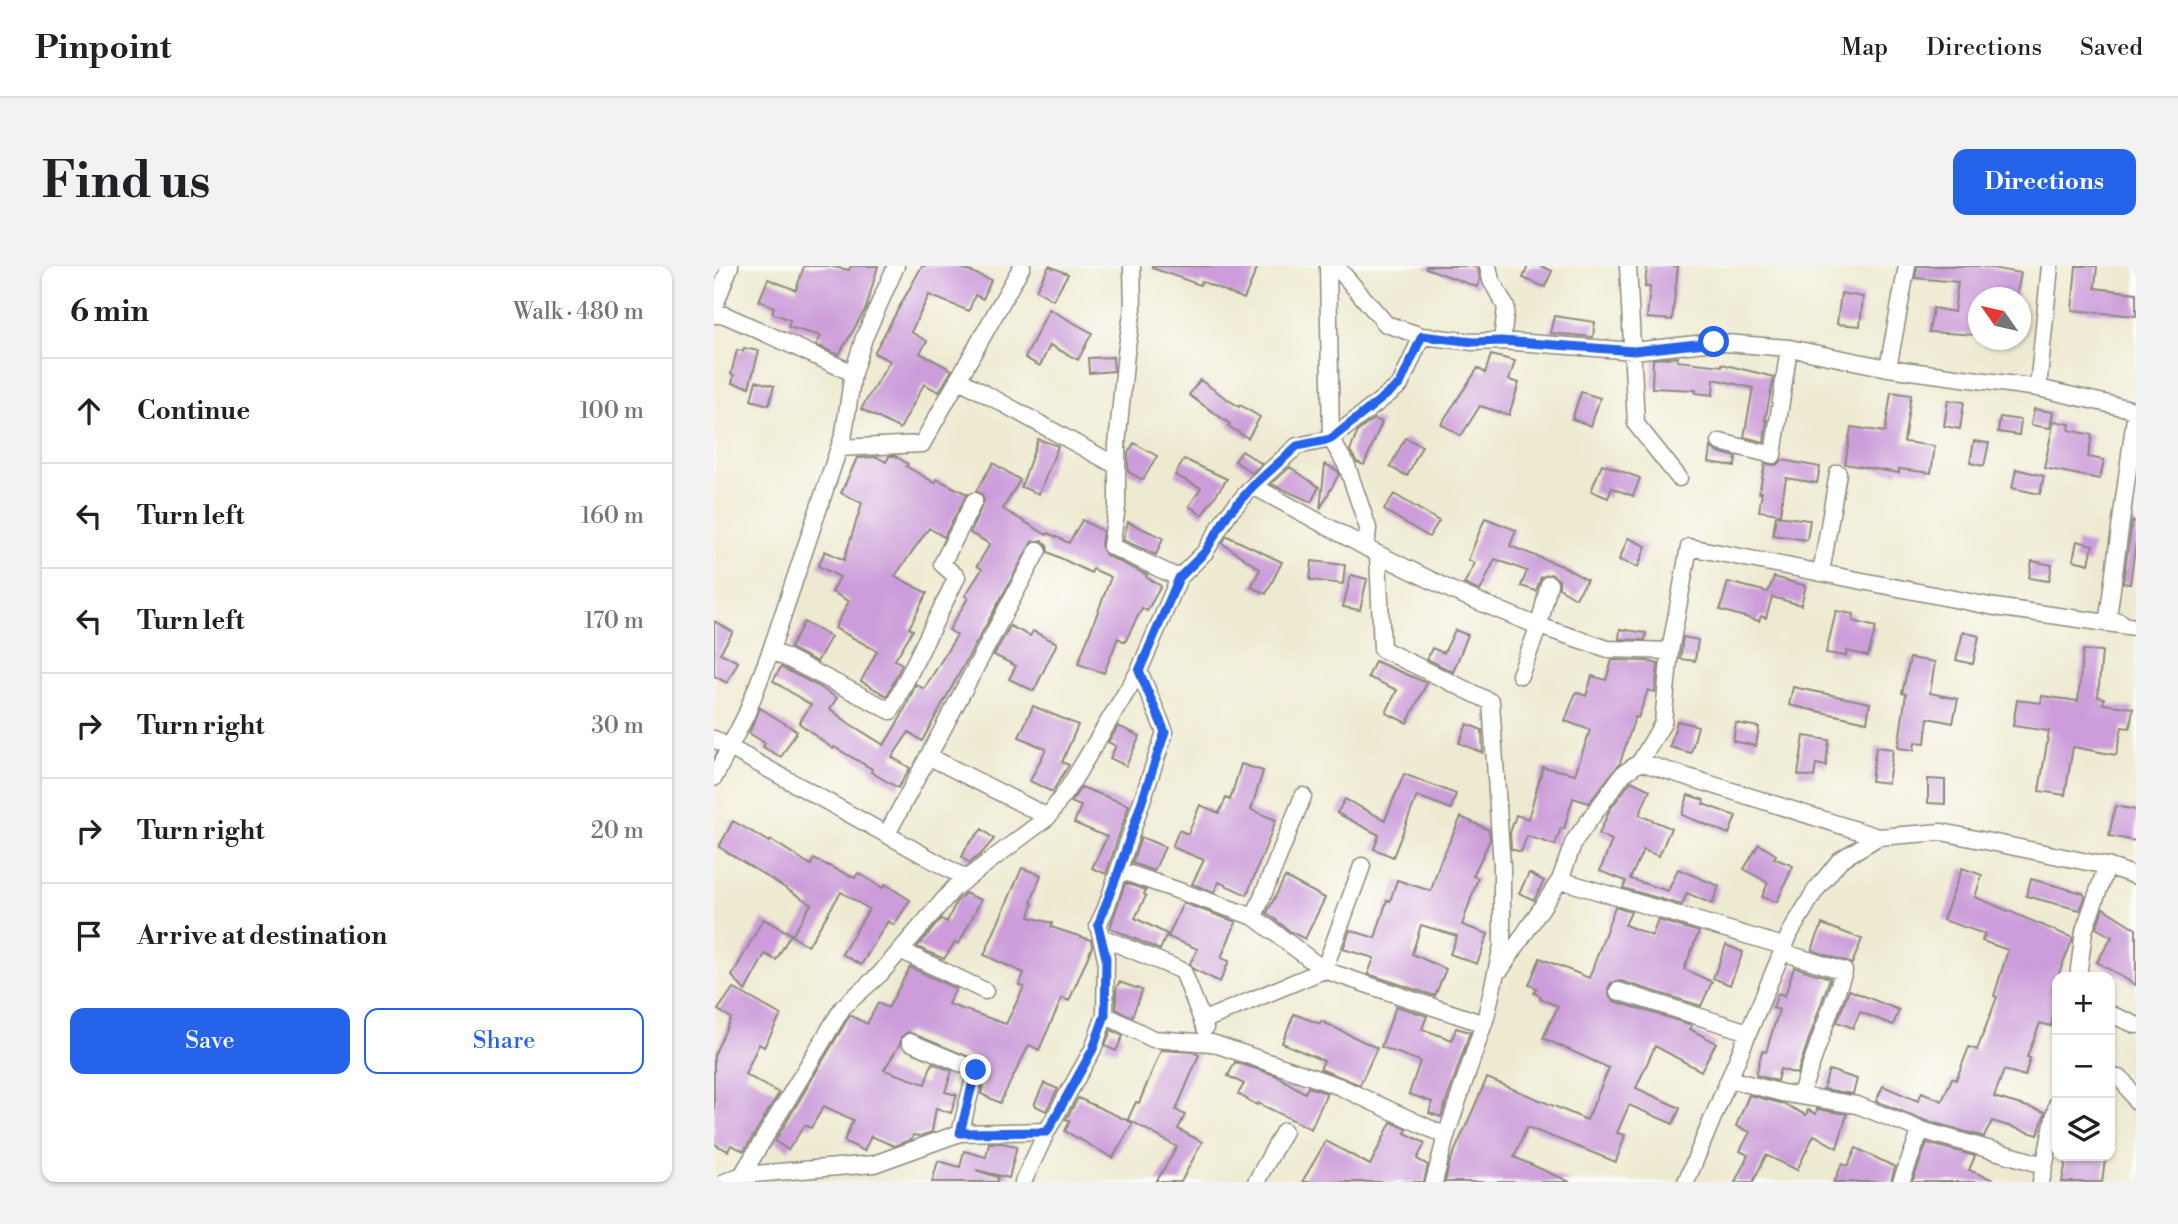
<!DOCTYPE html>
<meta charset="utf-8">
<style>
:root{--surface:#fff;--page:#f2f2f2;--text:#202124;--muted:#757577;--line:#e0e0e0;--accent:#2563eb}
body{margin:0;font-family:"Libre Bodoni",serif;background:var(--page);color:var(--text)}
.controls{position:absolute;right:21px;bottom:21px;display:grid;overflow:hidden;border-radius:14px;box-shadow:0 2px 5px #0004}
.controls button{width:63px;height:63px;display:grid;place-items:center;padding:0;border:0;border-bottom:2px solid var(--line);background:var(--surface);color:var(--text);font:35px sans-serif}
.compass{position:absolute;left:1254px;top:21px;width:63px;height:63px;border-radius:50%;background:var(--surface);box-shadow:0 2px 5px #0004;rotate:304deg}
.stop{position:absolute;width:21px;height:21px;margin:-16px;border:5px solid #2563eb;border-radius:50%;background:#fff}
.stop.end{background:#2563eb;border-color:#fff;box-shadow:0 2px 7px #0008}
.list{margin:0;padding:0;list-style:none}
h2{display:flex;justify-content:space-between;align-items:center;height:91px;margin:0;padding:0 28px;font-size:30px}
h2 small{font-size:23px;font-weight:400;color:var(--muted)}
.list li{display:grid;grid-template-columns:46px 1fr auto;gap:21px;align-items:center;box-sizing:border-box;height:105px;padding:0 28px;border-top:2px solid var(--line)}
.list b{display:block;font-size:26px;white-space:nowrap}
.list em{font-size:23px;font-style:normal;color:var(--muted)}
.actions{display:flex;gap:14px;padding:21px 28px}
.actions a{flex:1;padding:16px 0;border:2px solid var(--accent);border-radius:14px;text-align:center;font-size:24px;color:var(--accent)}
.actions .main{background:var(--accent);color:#fff}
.icon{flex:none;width:38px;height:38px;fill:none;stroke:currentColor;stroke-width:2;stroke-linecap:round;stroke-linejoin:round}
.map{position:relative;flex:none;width:1422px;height:916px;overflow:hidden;border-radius:14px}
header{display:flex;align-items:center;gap:42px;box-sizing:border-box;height:98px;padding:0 35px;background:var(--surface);border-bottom:2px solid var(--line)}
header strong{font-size:33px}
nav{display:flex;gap:38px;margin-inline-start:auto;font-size:24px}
.intro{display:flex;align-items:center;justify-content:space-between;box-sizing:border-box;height:168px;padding:0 42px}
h1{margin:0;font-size:49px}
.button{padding:18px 32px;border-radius:14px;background:var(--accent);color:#fff;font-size:24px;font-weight:700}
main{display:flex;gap:42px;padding:0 42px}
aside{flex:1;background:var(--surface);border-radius:14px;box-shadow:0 2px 5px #0004}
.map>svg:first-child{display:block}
</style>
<header>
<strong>Pinpoint</strong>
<nav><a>Map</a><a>Directions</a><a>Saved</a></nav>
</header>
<div class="intro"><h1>Find us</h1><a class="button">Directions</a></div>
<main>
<aside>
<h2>6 min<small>Walk · 480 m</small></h2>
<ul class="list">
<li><svg class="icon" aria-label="ahead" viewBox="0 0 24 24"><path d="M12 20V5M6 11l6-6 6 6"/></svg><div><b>Continue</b></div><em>100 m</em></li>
<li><svg class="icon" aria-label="left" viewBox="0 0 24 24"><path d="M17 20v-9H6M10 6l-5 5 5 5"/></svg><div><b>Turn left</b></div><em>160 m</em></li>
<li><svg class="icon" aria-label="left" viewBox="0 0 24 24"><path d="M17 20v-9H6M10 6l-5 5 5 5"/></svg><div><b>Turn left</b></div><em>170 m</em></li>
<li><svg class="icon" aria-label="right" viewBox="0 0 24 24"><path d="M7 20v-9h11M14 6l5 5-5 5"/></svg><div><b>Turn right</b></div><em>30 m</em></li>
<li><svg class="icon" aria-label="right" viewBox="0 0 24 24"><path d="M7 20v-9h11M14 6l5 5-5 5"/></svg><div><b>Turn right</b></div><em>20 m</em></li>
<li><svg class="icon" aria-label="arrive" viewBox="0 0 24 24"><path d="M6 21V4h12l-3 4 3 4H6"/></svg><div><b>Arrive at destination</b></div></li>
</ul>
<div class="actions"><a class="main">Save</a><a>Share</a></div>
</aside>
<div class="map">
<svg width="1422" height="916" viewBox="0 0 1422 916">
<rect width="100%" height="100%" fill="#fdfcf7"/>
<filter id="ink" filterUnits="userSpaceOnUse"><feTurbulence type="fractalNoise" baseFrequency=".0143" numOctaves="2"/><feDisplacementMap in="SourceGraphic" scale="14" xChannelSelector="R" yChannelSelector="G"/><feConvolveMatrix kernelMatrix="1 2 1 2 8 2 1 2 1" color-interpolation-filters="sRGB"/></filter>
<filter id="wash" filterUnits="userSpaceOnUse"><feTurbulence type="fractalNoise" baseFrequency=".00686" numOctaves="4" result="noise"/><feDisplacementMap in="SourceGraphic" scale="28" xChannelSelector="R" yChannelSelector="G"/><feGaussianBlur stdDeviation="1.57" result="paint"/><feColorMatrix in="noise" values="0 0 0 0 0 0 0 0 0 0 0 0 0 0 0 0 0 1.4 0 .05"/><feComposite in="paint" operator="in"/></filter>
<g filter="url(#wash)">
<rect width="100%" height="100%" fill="#eeead1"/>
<g id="blocks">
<path fill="#cc9dda" d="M90,0h25l20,4 2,-4h27l-12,42 -27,47 -23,-10 5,-9 -33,-9 2,-7 -18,-7 2,-6 -15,-6 9,-22 28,11z
M208,0h35l34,14 -8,19 -8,-4 -6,16 -40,-16 -18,37 16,9 -7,12 32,17 -13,22 -15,-8 -24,45 -39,-20 29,-48 -16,-8z
M335,0l19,8 -15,26 -17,-10z
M438,0h106l-14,33 -43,-18 -1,4 -48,-17z
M712,0h45l7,2 2,11 -3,8 -51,-19z
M814,0h13l11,5 -7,16 -22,-9z
M933,0h31l-6,54 -25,-2 3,-31h-5z
M1203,0h63l41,7 -5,25h-38v37l-49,-3 4,-24 21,4 4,-30 -43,-4z
M1362,0h21l-2,22 41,5v23l-64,-6z
M1127,27l22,4 -3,29 -23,-2z
M335,43l43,24 -14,27 -28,-15 -10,21 -15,-8z
M840,50l41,6 -2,15 -43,-4z
M30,82l15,3 -10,36 -17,-4 2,-8 -3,-1 6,-24 6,1z
M777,89l24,6 -6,19 10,3 -10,32 -29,-9 -19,30 -20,-12 37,-56 7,5z
M399,91l1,14 -25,2 -1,-15z
M964,91l-1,4 45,5v-2l52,13 -9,43h2l-3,22 -20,-5 9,-49 -39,-9 -1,16 -18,-2 1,-3 -44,-2 1,-29z
M486,114l39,27 1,-2 20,12 -12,21 -20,-12 2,-2 -41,-29z
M42,115l18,5 -5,19 -18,-5z
M867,126l19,6 -9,28 -19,-7z
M1177,126l20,3 -7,47 31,4 -4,27 -32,-4v4l-54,-9 6,-37 34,5z
M1234,134l16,2 -4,27 -16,-3z
M1320,143l19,3 -3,16 -19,-3z
M1286,151l21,3 -2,15 -21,-3z
M660,153l8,3 -18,43 -7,-3 -7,-11 8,-20z
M1340,155l16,3 -1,6 23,5 -4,22 16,3 -4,19 -56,-11z
M691,172l17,8 -15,30 -17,-9z
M324,173l20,7 -19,48 -18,-7z
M1260,175l15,2 -5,23 -14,-3z
M420,177l23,13 -14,24 -15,-8v-19z
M997,181l6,5 19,5 -1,9 -26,-4z
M528,185l20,13 -10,9 -17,-12z
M175,190h6l13,8 -2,2 29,17 2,-4 30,15 -23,43 -15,-9 -34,48 32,17 -18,35 4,2 -18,30 7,4 -15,32 -26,-15 16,-30 -42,-23 14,-27 -17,-9 8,-15 -22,-11 7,-15 19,9 18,-57 -21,-10 16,-35 20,-1 9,5z
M470,193l43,20 -25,36 -13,-9 12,-18 -26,-13z
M1068,194l38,7 -3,16 -31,-5 -6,36 -21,-3 3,-19 -3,1 6,-29 11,1z
M279,197l27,17 -17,29 44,26 1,-2 21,10 13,-23 21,11 -2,14 5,10 41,20 -1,2 15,9 -14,25 -5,-3 -17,34 -7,-4 -14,35 -26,-9 33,-87 -18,-8 -2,4 -43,-21 -1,-7 -5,-5 -10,2 -110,199 -13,-9 -17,25 18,11 -12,20 -27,-16 1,-3 -38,-22 -1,2 -34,-26 12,-18 -38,-24 8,-14 37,19 19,12 -7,11 20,15 34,21 18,-30 14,-31 8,5 33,-54 -8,-5 19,-32 -3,-2 17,-27 -5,-3 13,-22 -20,-11 14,-32 -2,-6 -6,-4z
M611,198l13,7 1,3 -19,35z
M888,198l38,14 -7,18 -21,-8 -4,10 -17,-7z
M576,201l29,20 -8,15 -40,-18z
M1302,203l28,7 -4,18 -28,-6z
M680,228l45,27 -10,16 -45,-27z
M1062,250l34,4 -3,20 -34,-5z
M771,252l31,12 -6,16 52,20 25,14 -11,18 -17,-10v-8l-8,-6 -10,3 -5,14 -15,-5 6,-15 -32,-12 -15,32 -16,-7 11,-21 -7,-3z
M1418,255l4,1v19l-6,43 -7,-1z
M414,256l35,16 -7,17 -33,-15z
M513,270l55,26 -16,32 -15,-7 9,-18 -38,-26z
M914,272l18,8 -8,21 -19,-7z
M1363,275l16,4 -4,19 -16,-4z
M598,295l33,4 -2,19 -33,-4z
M1318,295l20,4 -3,16 -20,-3z
M637,309l16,4 -7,31 -17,-3z
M1060,311l32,9 -5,19 -29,-8 -6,21 -5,-2 -2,5 -39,-11 8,-28 40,10z
M1122,345l18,3 -1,7 23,6 -8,29 -21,-5 -1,5 -20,-3z
M0,355l19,11 -13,21 18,9 -11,21 -13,-7z
M90,356l27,15 -14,25 -27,-14z
M296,360l20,10 3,-5 24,12 -23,48 -25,-12 7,-13 -22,-11z
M906,363l26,4 -1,7 -26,-1z
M741,364l13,5 -15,37 -26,-13 5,-11 12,5z
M1249,366l16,4 -6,28 -17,-4z
M969,371l15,3 -3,21 -15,-2z
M1369,384l19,1 -4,46 6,1 -1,6 30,4 -3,20 -8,-1 -6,28 -43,-8 -8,48 -26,-4 10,-60 -36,-5 4,-26 24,3 1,-7 36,5z
M1196,392l25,4 -5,31 28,6 -5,24 -25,-5 -3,25 -10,-1 -1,8 -16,-2 8,-54 -4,-1z
M898,394l36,1 10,3 -3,28 -7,-2 -10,28 -3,-1 -15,46 -31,40 -16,-5 -9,31 -3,-1 -6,17 -28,-9 -6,16 -10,-3 -1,-16 6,-18 12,4 15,-52 32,7 15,-44 -25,-9 11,-29 10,4 6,-20 14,4z
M661,395l52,22 -20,40 -21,-10 11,-23 -29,-13z
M1079,421l77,16 -3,19 -78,-17z
M319,440l45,19 -16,37 7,3 -17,27 -22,-11 16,-32 -27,-12z
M46,442l37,23 -16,26 -18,-10 2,-4 -16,-10z
M963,455l21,5 -7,27 -21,-6z
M1022,457l23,4 -3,19 -23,-5z
M753,458l15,6 1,23 -24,-10z
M404,460l22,10 -14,30 -16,-8 6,-12 -8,-4z
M1090,470l25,4 -3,26 -10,-2 -2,13 -16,-2z
M1162,481l17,2 -5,34 -17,-2z
M527,498l22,7 -12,39 25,10 -29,75 -28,-13 -5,10 -22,-8 12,-24 -32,-13 7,-17 9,4 12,-29 19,8 7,-15 4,2z
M690,508l52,20 -5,15 -34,-13 -24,61 -19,-8 5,-14 -42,-22 8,-14 40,21z
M1214,513l17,1v24l-17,-1z
M917,515l19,9 -11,25 32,13 -12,28 -16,-6 -13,29 38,12 10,-22 41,17 -7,18 -25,-11 -5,12 -59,-17 3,-7 -26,-10 12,-31 -13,-6 10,-23z
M367,521l48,18 -23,69 -14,-6 15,-31 -33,-14 7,-17 -10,-4z
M974,529l16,5 -1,4 33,12 -7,18 -47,-19z
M1401,540l21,4v31l-27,-5z
M747,551l28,13 1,10 -17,36 5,2 -16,47 26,9 -11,30 -27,-10 7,-18 -36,-11 -9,29 34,15 -11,27 -67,-22 6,-16 -31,-9 7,-19 25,8 12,-38 3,1 7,-21 34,11 9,-29z
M19,555l37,21 1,-2 40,25 3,-6 41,19 3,-5 25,15 2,-4 25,16 -16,25 -6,-4 -27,44 -19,-11 27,-45 -28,-17 -33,54 -16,-10 19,-32 -92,-57z
M268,563l12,10 -13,15 -12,9 -7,-6 5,-11z
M427,571l24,10 -11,24 -22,-8z
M1045,578l17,11 -2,3 19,8 -16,36 -15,-5 6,-14 -24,-14z
M308,602l19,7 -10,27 2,1 -4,14 23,6 -1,4 40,13 1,7 -23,54 -7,-3 -23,52 -10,-5 -29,58 -19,-9 7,-27 -4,-4 -76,-31 -7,5 -1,7 -16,26 41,14 7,-21 20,8 -7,21 12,3 -6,18 -15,-5 -4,24 -12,4 -7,-1 -1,4 -18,7 -23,-10 -7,15 -20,-10 9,-21 -29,-14 -13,22 -6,-3 -17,25 -13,-9 75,-126 17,9 11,-21 10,5 22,-41 46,22 -8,15 58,20 18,-37 -5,-2 5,-12 -40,-18z
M1248,602l20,7 -7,22 98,41 -21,53 5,2v8l-6,25 -11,-3 -13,34 3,1 -5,18 -21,-6 -10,27 51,15 -7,23 -46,-14 -8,16 -60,-17 -48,-19 7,-15 35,15 4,-9 20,9 10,-23 4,2 13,-33 8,3 20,-53 -3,-1 14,-46 -26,-9 3,-7 -42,-14z
M815,607l15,8 -10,19 -15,-7z
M571,611l40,21 -20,41 -14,-7 -24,-19z
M1317,613l52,14 2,4 -5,13 -54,-14z
M411,617l21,7 -2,4 2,2 -11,22 32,16 -7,16 -50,-22z
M251,627l16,7 -22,44 -4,-2 -11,17 -27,-12 24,-28 6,3 9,-20z
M469,637l53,19 -15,36 8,3 -9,21 -27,-13 -3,-6 8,-14 -30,-12z
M901,641l16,5 -6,13 27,11 6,-16 41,12 -15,37 28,13 -11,24 -80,-25 -10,2 -3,6 2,9 4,3 78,24 -2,4 26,14 -15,28 -46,-25 -19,42 44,20 -7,16 -44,-19 -12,28 8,2 -9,27 -89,-35 -13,30 56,25h-125l4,-18 38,-86 100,42 22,-52 -66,-30 15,-32 -18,-7 1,-3 -7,-3 3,-5 -8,-3 11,-27 49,20z
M1389,642l33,21v56l-39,-23 15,-25 -16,-9z
M49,653l28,15 -15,26 -11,-6 -20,37 -13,-15z
M1108,658l40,15 -10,25 -40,-14z
M1012,679l17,7 -13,33 -17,-7z
M1080,701l36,11 -33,96 -17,-5 -3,12 -21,-6 6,-24 4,1 13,-42 -6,-2 5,-15 7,3z
M405,716l23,8 -10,27 -16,-8v-19z
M19,722l48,27 -17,32 -5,-3 -14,30 34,19 -35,58 -13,-6 -3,6 -14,-7v-89l17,-37 -13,-8z
M1135,724l50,20 -6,15 -33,-13 -7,16 -16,-6z
M682,740l31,10 -5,13 30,11 4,-12 14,4 -29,85 -12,-4 3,-11 -23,-8 11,-33 -39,-14z
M580,748l26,10 1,-3 56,27 -17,37 -40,-16 4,-8 -42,-18z
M397,764l12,6 -7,15 -11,-5z
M447,784l32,2 6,3 -23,55 9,5 -7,14 24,13 -21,40h-25l21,-35 -49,-28 8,-17 3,1z
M521,796l40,13 30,18 3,-6 19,6 -16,36 -53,-26 -1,2 -19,-11 6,-10 -16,-8z
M1115,804l28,9 -4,15 -30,-5z
M330,817l14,6 -12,22 -12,-6z
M1035,829l35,9 22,11 2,-5 8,4 1,-5 30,5 -10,34 -23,-13 -17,35 -31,-15 -13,27h-18l13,-27 -8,-4 10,-19 -14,-6z
M364,832l55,25 -20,35 -48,-27 5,-10 -4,-2z
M677,856l16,7 -2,4 20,10 -8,16 11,6 -4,17h-122l24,-41 44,24z
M275,877h13l15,3 -8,32 -33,-8 22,7 -1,5h-65l6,-21 22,6 4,-16 22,6z
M1213,877l48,13 -6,14 29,12h-86z
M1142,882l39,19 -4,15h-57l8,-18 6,2z
M1353,890l38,4 -3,22h-40z"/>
</g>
</g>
<g filter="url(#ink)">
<use href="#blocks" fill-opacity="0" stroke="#8c8a7e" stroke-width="2"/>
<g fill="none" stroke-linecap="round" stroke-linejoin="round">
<g stroke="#8c8a7e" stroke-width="19">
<path id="street" d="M418,0l1,42 -7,45 -9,92v62l-6,39 68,32
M614,0l3,173 16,27 21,62 -2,20
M622,0l50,58 36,12 51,6 29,-1 132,10 80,-9 75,6 99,20 150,20 97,22
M774,0l3,14 15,27 -4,34
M914,0l8,158 43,54
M0,42l16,-42
M0,49h11l128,58
M1174,102l19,-102
M244,113l159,87
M1324,122l12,-122
M1006,176l53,13 16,-107
M125,182l83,-4 100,-178
M539,220l44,-40 34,-7 69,-54 22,-49
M664,288l75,37 80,33 75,25 62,2
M1107,307l17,-100
M1407,356l-13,-4 28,-208
M57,384l120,61 66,-134 -15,-13 32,-63
M806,409l19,-49 10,-42
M0,473l251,139
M214,490l120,61
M926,496l238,75
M0,512l32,-63 25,-65 73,-217 9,-60 11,-35 32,-72
M173,568l151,-284
M405,604l135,47 70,53 160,54
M846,614l223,66
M540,651l49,-121
M387,671l82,34 22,57
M186,684l85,41
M1068,686l62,19 -44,125
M787,703l59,-89 14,-39 49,-67 17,-12 23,-39 7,-72 19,-104 306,60 140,20
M1364,711l6,-46 23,-65
M904,725l130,41
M1396,748l26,11
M391,749l48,24 59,4 126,43 108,50
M488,755l122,-51 38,-104
M196,776l66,28 -16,63
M1396,810l12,3 14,22
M1015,813l53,14 75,12 64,25 123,35
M28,909l101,-168 37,-33 74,-86 94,-71 24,-35 67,-111 40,-93 26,-26 23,-38 25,-28 125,68 4,95 109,53 11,165v79l-16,71 -40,119 -12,46
M11,916l17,-7 132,-11 86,-31 87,-2
M309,916l24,-51 46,-82 12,-34 1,-57 -8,-33 8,-17 59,-176 -26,-61
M542,916l28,-51
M972,916l104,-249 25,-42 25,-31 38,-23 64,-5 165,34 29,10
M1187,916l20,-52
M1327,916l16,-78"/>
</g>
<use href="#street" stroke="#fff" stroke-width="16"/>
</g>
</g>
<g fill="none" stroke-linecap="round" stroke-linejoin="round" filter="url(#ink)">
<path stroke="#2563eb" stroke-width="9" d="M262,804l-16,63 87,-1 46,-83 12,-34 1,-57 -8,-33 21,-55 46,-138 -26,-61 40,-93 26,-26 23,-38 25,-28 44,-40 34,-7 69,-55 22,-48 52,6 28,-1 132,10 80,-9"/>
</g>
</svg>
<div class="controls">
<button>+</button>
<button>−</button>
<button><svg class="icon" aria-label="layers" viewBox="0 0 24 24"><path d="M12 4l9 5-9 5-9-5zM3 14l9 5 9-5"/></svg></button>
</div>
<svg class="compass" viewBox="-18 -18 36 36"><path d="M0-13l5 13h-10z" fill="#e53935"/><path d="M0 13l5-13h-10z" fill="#757577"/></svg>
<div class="stop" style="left:1000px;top:76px"></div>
<div class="stop end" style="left:262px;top:804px"></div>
</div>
</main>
